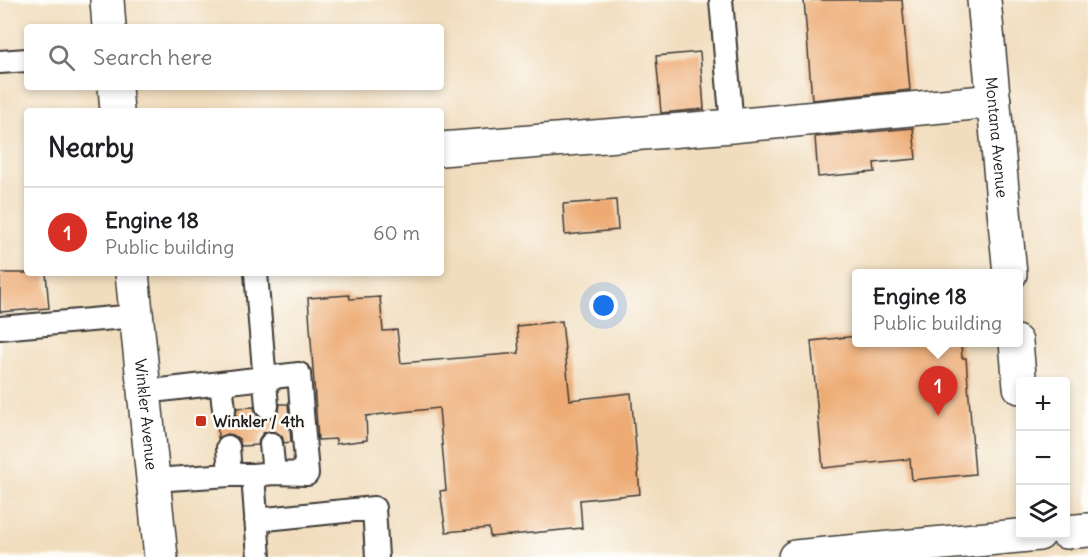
<!DOCTYPE html>
<meta charset="utf-8">
<style>
:root{--surface:#fff;--page:#f2f2f2;--text:#202124;--muted:#757577;--line:#e0e0e0;--accent:#d93025}
body{margin:0;font-family:Delius,sans-serif;background:var(--page);color:var(--text)}
.controls{position:absolute;right:18px;bottom:18px;display:grid;overflow:hidden;border-radius:6px;box-shadow:0 3px 9px #0003}
.controls button{width:54px;height:54px;display:grid;place-items:center;padding:0;border:0;border-bottom:2px solid var(--line);background:var(--surface);color:var(--text);font:30px sans-serif}
.you{position:absolute;left:604px;top:306px;width:21px;height:21px;margin:-15px;border:4px solid #fff;border-radius:50%;background:#1a73e8;box-shadow:0 0 0 9px #1a73e833}
.badge{display:grid;place-items:center;width:39px;height:39px;border-radius:50%;background:var(--accent);color:#fff;font-size:20px;font-weight:700}
.pin{position:absolute;translate:-50% -50px;filter:drop-shadow(0 2px 3px #0008)}
.pin::after{content:'';position:absolute;top:32px;width:21px;height:18px;background:inherit;clip-path:polygon(0 0,100% 0,50% 100%)}
.popup{position:absolute;left:852px;top:269px;width:171px;height:78px;box-sizing:border-box;display:grid;place-content:center;border-radius:6px;background:var(--surface);filter:drop-shadow(0 2px 4px #0005);font-size:20px;white-space:nowrap;color:var(--muted)}
.popup b{font-size:22px;color:var(--text)}
.popup::after{content:'';position:absolute;left:50%;top:100%;margin-left:-12px;border:12px solid transparent;border-top-color:var(--surface)}
.list{margin:0;padding:0;list-style:none}
h2{display:flex;justify-content:space-between;align-items:center;height:78px;margin:0;padding:0 24px;font-size:26px}
h2 small{font-size:20px;font-weight:400;color:var(--muted)}
.list li{display:grid;grid-template-columns:39px 1fr auto;gap:18px;align-items:center;box-sizing:border-box;height:90px;padding:0 24px;border-top:2px solid var(--line)}
.list b{display:block;font-size:22px;white-space:nowrap}
.list p{margin:0;font-size:20px;white-space:nowrap;color:var(--muted)}
.list em{font-size:20px;font-style:normal;color:var(--muted)}
.icon{flex:none;width:33px;height:33px;fill:none;stroke:currentColor;stroke-width:2;stroke-linecap:round;stroke-linejoin:round}
.map{position:relative;flex:none;width:1088px;height:557px;overflow:hidden}
.search{position:absolute;background:var(--surface);box-shadow:0 3px 9px #0003;left:24px;top:24px;width:420px;height:66px;display:flex;align-items:center;gap:15px;box-sizing:border-box;padding:0 21px;border-radius:6px;color:var(--muted);font-size:22px}
.panel{position:absolute;background:var(--surface);box-shadow:0 3px 9px #0003;left:24px;top:108px;width:420px;height:168px;border-radius:6px}
.map>svg:first-child{display:block}
</style>
<div class="map">
<svg width="1088" height="557" viewBox="0 0 1088 557">
<rect width="100%" height="100%" fill="#fdfcf7"/>
<filter id="ink" filterUnits="userSpaceOnUse"><feTurbulence type="fractalNoise" baseFrequency=".0167" numOctaves="2"/><feDisplacementMap in="SourceGraphic" scale="12" xChannelSelector="R" yChannelSelector="G"/><feConvolveMatrix kernelMatrix="1 2 1 2 8 2 1 2 1" color-interpolation-filters="sRGB"/></filter>
<filter id="wash" filterUnits="userSpaceOnUse"><feTurbulence type="fractalNoise" baseFrequency=".008" numOctaves="4" result="noise"/><feDisplacementMap in="SourceGraphic" scale="24" xChannelSelector="R" yChannelSelector="G"/><feGaussianBlur stdDeviation="1.35" result="paint"/><feColorMatrix in="noise" values="0 0 0 0 0 0 0 0 0 0 0 0 0 0 0 0 0 1.4 0 .05"/><feComposite in="paint" operator="in"/></filter>
<g filter="url(#wash)">
<rect width="100%" height="100%" fill="#f1ddbd"/>
<g id="blocks">
<path fill="#edaa72" d="M804,0h98l8,90 -98,10z
M700,52l4,57 -43,4 -5,-57z
M913,128l3,31 -42,4 1,9 -57,5 -3,-40z
M616,200l2,30 -53,5 -2,-31z
M0,273h46l3,35 -49,4z
M349,295l1,4 30,-2 3,34 14,-1 4,33 118,-10 -2,-27 45,-5 8,79 61,-7 9,101 -60,6 2,28 -92,9 -1,-9 -43,4 -6,-41 6,-1 -7,-82 -73,8 1,24 -31,4v-5l-18,1 -10,-142z
M857,336v6h104l1,16h4l9,116 -63,6 -2,-21 -87,9 -12,-127z
M280,404h8l3,38 -7,1 -2,-7 -6,-4 -6,-1 -7,2 -4,6 -1,6 -17,1 -2,-7 -6,-4 -5,-1 -7,2 -3,2 -1,-18 8,2 7,-2 4,-5 1,-7 17,-1 2,7 5,4 7,1 7,-2 4,-6z"/>
</g>
</g>
<g filter="url(#ink)">
<use href="#blocks" fill-opacity="0" stroke="#3c3934" stroke-width="1.5"/>
<g fill="none" stroke-linecap="round" stroke-linejoin="round">
<g stroke="#3c3934" stroke-width="26">
<path id="lane" d="M721,0l11,126
M0,62l27,-2
M256,273l11,133
M0,328l136,-12
M221,384l3,25
M144,392l155,-18 8,100 -33,-1 -21,2 6,82
M271,444l3,29
M228,447l2,28
M153,480l77,-5h23
M256,520l118,-12 3,49"/>
</g>
<g stroke="#3c3934" stroke-width="36">
<g id="street">
<path id="s1" d="M984,0l26,274"/>
<path d="M441,149l291,-23 262,-25"/>
<path d="M1016,342l4,45"/>
</g>
</g>
<g stroke="#3c3934" stroke-width="36">
<path id="secondary" d="M1066,532l22,-2
M795,557l244,-23"/>
</g>
<g stroke="#3c3934" stroke-width="36">
<g id="primary">
<path d="M107,0l2,27"/>
<path d="M115,87l2,24"/>
<path id="s2" d="M132,273l29,284"/>
</g>
</g>
<use href="#lane" stroke="#fff" stroke-width="22"/>
<use href="#street" stroke="#fff" stroke-width="33"/>
<use href="#secondary" stroke="#fff" stroke-width="33"/>
<use href="#primary" stroke="#fff" stroke-width="33"/>
</g>
</g>
<rect fill="#c8321e" stroke="#fdfcf7" stroke-width="2" x="195" y="415" width="12" height="12" rx="3"/>
<g text-anchor="middle" dominant-baseline="central" stroke-width="5" stroke-linejoin="round" paint-order="stroke">
<g font-size="16" fill="#1c1c1c" stroke="#fdfcf7">
<text stroke="none"><textPath href="#s1" startOffset="138">Montana Avenue</textPath></text>
<text stroke="none"><textPath href="#s2" startOffset="142">Winkler Avenue</textPath></text>
</g>
<g font-size="16" font-weight="bold" fill="#1c1c1c" stroke="#fdfcf7" text-anchor="start">
<text x="213" y="421">Winkler / 4th</text>
</g>
</g>
</svg>
<div class="controls">
<button>+</button>
<button>−</button>
<button><svg class="icon" aria-label="layers" viewBox="0 0 24 24"><path d="M12 4l9 5-9 5-9-5zM3 14l9 5 9-5"/></svg></button>
</div>
<div class="you"></div>
<div class="pin badge" style="left:938px;top:416px">1</div>
<div class="popup"><b>Engine 18</b>Public building</div>
<div class="search"><svg class="icon" aria-label="search" viewBox="0 0 24 24"><circle cx="10" cy="10" r="6"/><path d="M15 15l6 6"/></svg>Search here</div>
<section class="panel">
<h2>Nearby<small></small></h2>
<ul class="list">
<li><span class="badge">1</span><div><b>Engine 18</b><p>Public building</p></div><em>60 m</em></li>
</ul>
</section>
</div>
